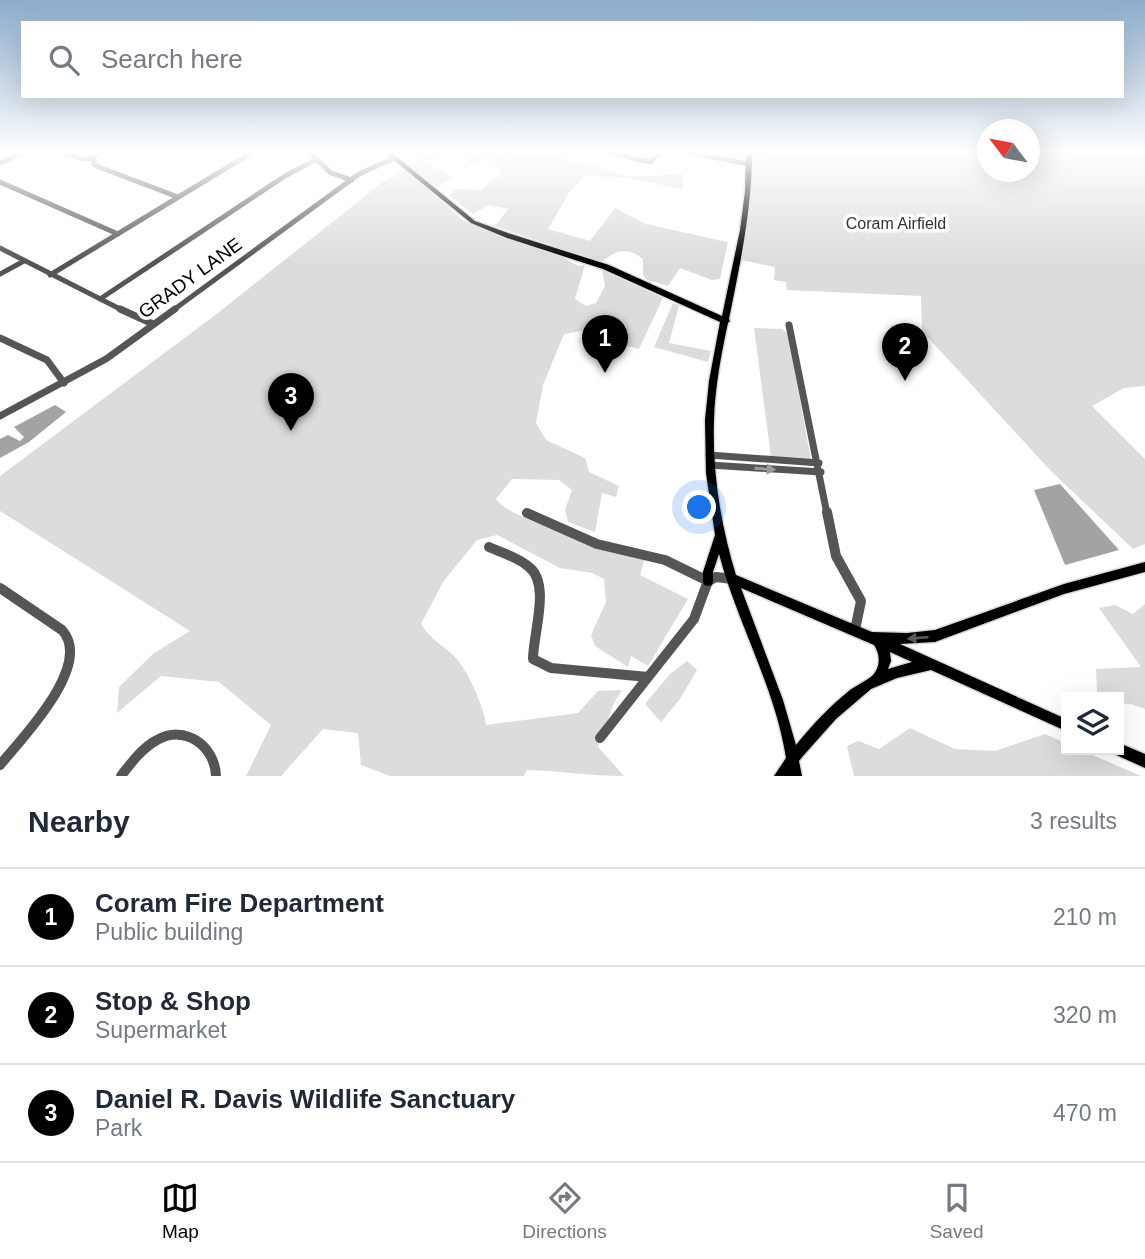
<!DOCTYPE html>
<style>
:root{--surface:#fff;--page:#f6f6f7;--text:#1f2937;--muted:#747a83;--line:#e0e1e3;--accent:#000}
body{margin:0;font-family:Arial,sans-serif;background:var(--page);color:var(--text)}
.controls{position:absolute;right:21px;bottom:21px;display:grid;overflow:hidden;border-radius:0px;box-shadow:0 7px 28px #0002}
.controls button{width:63px;height:63px;display:grid;place-items:center;padding:0;border:0;border-bottom:2px solid var(--line);background:var(--surface);color:var(--text);font:35px sans-serif}
.compass{position:absolute;left:977px;top:119px;width:63px;height:63px;border-radius:50%;background:var(--surface);box-shadow:0 7px 28px #0002;rotate:302deg}
.you{position:absolute;left:700px;top:508px;width:24px;height:24px;margin:-18px;border:5px solid #fff;border-radius:50%;background:#1a73e8;box-shadow:0 0 0 10px #1a73e833}
.badge{display:grid;place-items:center;width:46px;height:46px;border-radius:50%;background:var(--accent);color:#fff;font-size:23px;font-weight:700}
.pin{position:absolute;translate:-50% -58px;filter:drop-shadow(0 2px 4px #0008)}
.pin::after{content:'';position:absolute;top:37px;width:24px;height:21px;background:inherit;clip-path:polygon(0 0,100% 0,50% 100%)}
.list{margin:0;padding:0;list-style:none}
h2{display:flex;justify-content:space-between;align-items:center;height:91px;margin:0;padding:0 28px;font-size:30px}
h2 small{font-size:23px;font-weight:400;color:var(--muted)}
.list li{display:grid;grid-template-columns:46px 1fr auto;gap:21px;align-items:center;box-sizing:border-box;height:98px;padding:0 28px;border-top:2px solid var(--line)}
.list b{display:block;font-size:26px;white-space:nowrap}
.list p{margin:0;font-size:23px;white-space:nowrap;color:var(--muted)}
.list em{font-size:23px;font-style:normal;color:var(--muted)}
.icon{flex:none;width:38px;height:38px;fill:none;stroke:currentColor;stroke-width:2;stroke-linecap:round;stroke-linejoin:round}
.map{position:relative;flex:none;width:1145px;height:776px;overflow:hidden}
.search{position:absolute;background:var(--surface);box-shadow:0 7px 28px #0002;left:21px;right:21px;top:21px;height:77px;display:flex;align-items:center;gap:18px;box-sizing:border-box;padding:0 24px;border-radius:0px;color:var(--muted);font-size:26px}
.sheet{height:385px;background:var(--surface)}
nav{display:flex;justify-content:space-around;align-items:center;box-sizing:border-box;height:98px;border-top:2px solid var(--line);background:var(--surface);font-size:19px;color:var(--muted)}
nav a{display:grid;justify-items:center;gap:4px}
nav .on{color:var(--accent)}
.map>svg:first-child{display:block}
</style>
<div class="map">
<svg width="1145" height="776" viewBox="0 0 1145 776">
<rect width="100%" height="100%" fill="#fff"/>
<path fill="#dcdcdc" d="M426,153h14l-11,11 23,13 -15,10 -28,-21z
M472,153h74l85,24 51,-3 1,15 -61,-12 -37,-1 -15,15 -22,38 42,12 25,-33 31,16 82,18 -8,37 -8,1 -32,-12 -12,18 -21,-6 -4,-5v-16c-16,-13 -26,-9 -42,3l-106,-36 13,-17 -19,-4 -16,9 -24,-19 8,-6 24,1 20,-17 -2,-6 -12,-10 -26,13z
M754,153h233l1,19h42v-19h115v233l-21,2 -32,18 53,53v85l-12,5 -82,-78 -129,-140 -1,-35 -134,-6 -1,-8 -12,-2 1,-13 -34,-7z
M404,169l60,52 97,35 17,10 7,-1 -10,34 11,7 10,-3 9,-17 -3,-16 61,28 -24,51 -36,-9 6,-14 -45,8 -21,51 -7,38 10,17 39,18 4,14 30,14 -3,11 -14,-4 -7,39 -27,-10 -3,-12 7,-20 -13,-10 -47,-1 -16,20c14,22 120,50 149,59l-5,17 48,24 -40,67 -17,-10 -3,11 -33,-21 -4,-11 15,-33 -2,-23 -12,-6 -32,-5 -63,-33 -20,5 -34,42 -22,42c11,17 19,19 32,31 14,13 31,52 33,70l92,-12 20,-22 24,-1 -8,13 -16,44 26,29c-34,0 -63,-5 -97,-6l-3,6h-134l-29,-11 -3,-32 -35,-4 -42,47h-35l25,-51 -52,-43 -58,-6 -44,37 2,-26 35,-34 36,-22 -190,-120v-35l214,-160 169,-134z
M673,303l6,2 -10,38 42,8 -3,11 -54,-15z
M754,328l28,1 6,5 23,126 -40,-3z
M1145,604v105l-14,-5h-12v-7h-17l-5,-4 -1,-24 45,-2 -42,-59 16,-3 18,9z
M687,661l10,9 -17,29 -19,23 -16,-18 25,-30z
M910,728l45,21 40,2 50,-17 21,9v7h15l60,26h-287l-7,-30 11,-5 21,8z"/>
<path fill="#a3a3a3" d="M55,405l11,7 -37,30 -29,16v-19l8,-4 12,6 4,-4 -10,-10z
M1060,484l59,66 -54,15 -31,-75z"/>
<g fill="none" stroke-linecap="round" stroke-linejoin="round">
<g stroke="#dbdbdb" stroke-width="3">
<path id="major" d="M385,153h7l83,68 36,13 98,31 113,51 18,-86 5,-39 1,-38h6c0,57 -12,111 -23,166l1,2 -2,2c-7,32 -13,65 -14,97 -2,52 7,106 22,155l136,57 35,1 28,-3 129,-46 81,-22v10l-81,22 -129,48 -35,2 166,75v12l-135,-61 -34,8 -26,11 -35,30 -33,37 -4,5 3,15h-28l12,-18c-11,-71 -49,-135 -67,-204l-6,18v9l-1,4 -4,1 -4,-1 -1,-4v-9l12,-37 -9,-62 -1,-53 4,-39 11,-59 -117,-53 -96,-31 -36,-15zM741,588l133,57c6,9 7,21 -1,30 -4,4 -17,11 -23,15 -20,16 -38,35 -54,55l-13,-45zM890,652l22,10 -24,7 3,-8z
M1119,743l26,11v14l-31,-14 -1,-4h6z"/>
</g>
<path stroke="#555" stroke-width="5" d="M64,153l19,6 11,-1
M99,153l-5,5v6l5,3 79,30
M310,153l21,20 21,7
M612,153l38,9 10,-9
M691,153l58,11
M0,163l22,-10
M0,182l118,52
M0,248l124,63
M0,274l24,-13
M50,275l201,-122
M100,299l185,-123 32,-17
M172,311l187,-137 35,-16"/>
<path stroke="#555" stroke-width="7" d="M120,309l33,15
M789,325l38,189
M0,338l47,22 17,23
M0,416l106,-57 69,-50
M709,455l110,8
M710,465l111,7"/>
<path stroke="#555" stroke-width="10" d="M827,512l9,44 25,45 -6,29
M527,513l70,31 68,16 43,21
M489,547c13,6 29,10 40,20 22,17 4,67 4,92l18,9 97,9
M708,581l8,-4 16,2
M0,588l62,42c32,35 -40,108 -62,135
M600,738l94,-119 14,-38
M121,776c10,-13 21,-28 36,-36 28,-16 58,6 59,36"/>
<use href="#major" fill="#000" fill-rule="evenodd"/>
</g>
<defs><path id="oneway-solid" d="M-6-.8H1V-3.2L6.5 0L1 3.2V.8H-6Z" transform="scale(1.75)"/></defs>
<use fill="#999" href="#oneway-solid" transform="translate(765 469) rotate(4)"/>
<use fill="#595959" href="#oneway-solid" transform="translate(918 638) rotate(175)"/>
<linearGradient id="sky" x2="0" y2="1"><stop stop-color="#8cadcc"/><stop offset="0.58" stop-color="#fff"/><stop offset="1" stop-color="#fff" stop-opacity="0"/></linearGradient>
<rect width="1145" height="262" fill="url(#sky)"/>
<g text-anchor="middle" dominant-baseline="central" stroke-width="7" stroke-linejoin="round" paint-order="stroke">
<g font-size="16" fill="#333" stroke="#fff">
<text x="896" y="223">Coram Airfield</text>
</g>
<g font-size="19" fill="#000" stroke="#fff">
<text transform="translate(190 278) rotate(-36)">GRADY LANE</text>
</g>
</g>
</svg>
<div class="controls">
<button><svg class="icon" aria-label="layers" viewBox="0 0 24 24"><path d="M12 4l9 5-9 5-9-5zM3 14l9 5 9-5"/></svg></button>
</div>
<svg class="compass" viewBox="-18 -18 36 36"><path d="M0-13l5 13h-10z" fill="#e53935"/><path d="M0 13l5-13h-10z" fill="#747a83"/></svg>
<div class="you"></div>
<div class="pin badge" style="left:605px;top:373px">1</div>
<div class="pin badge" style="left:905px;top:381px">2</div>
<div class="pin badge" style="left:291px;top:431px">3</div>
<div class="search"><svg class="icon" aria-label="search" viewBox="0 0 24 24"><circle cx="10" cy="10" r="6"/><path d="M15 15l6 6"/></svg>Search here</div>
</div>
<section class="sheet">
<h2>Nearby<small>3 results</small></h2>
<ul class="list">
<li><span class="badge">1</span><div><b>Coram Fire Department</b><p>Public building</p></div><em>210 m</em></li>
<li><span class="badge">2</span><div><b>Stop &amp; Shop</b><p>Supermarket</p></div><em>320 m</em></li>
<li><span class="badge">3</span><div><b>Daniel R. Davis Wildlife Sanctuary</b><p>Park</p></div><em>470 m</em></li>
</ul>
</section>
<nav>
<a class="on"><svg class="icon" aria-label="map" viewBox="0 0 24 24"><path d="M3 6l6-2 6 2 6-2v14l-6 2-6-2-6 2zM9 4v14M15 6v14"/></svg>Map</a>
<a><svg class="icon" aria-label="directions" viewBox="0 0 24 24"><path d="M12 3l9 9-9 9-9-9zM9 14v-3h6M13 9l2 2-2 2"/></svg>Directions</a>
<a><svg class="icon" aria-label="saved" viewBox="0 0 24 24"><path d="M7 4h10v16l-5-4-5 4z"/></svg>Saved</a>
</nav>
